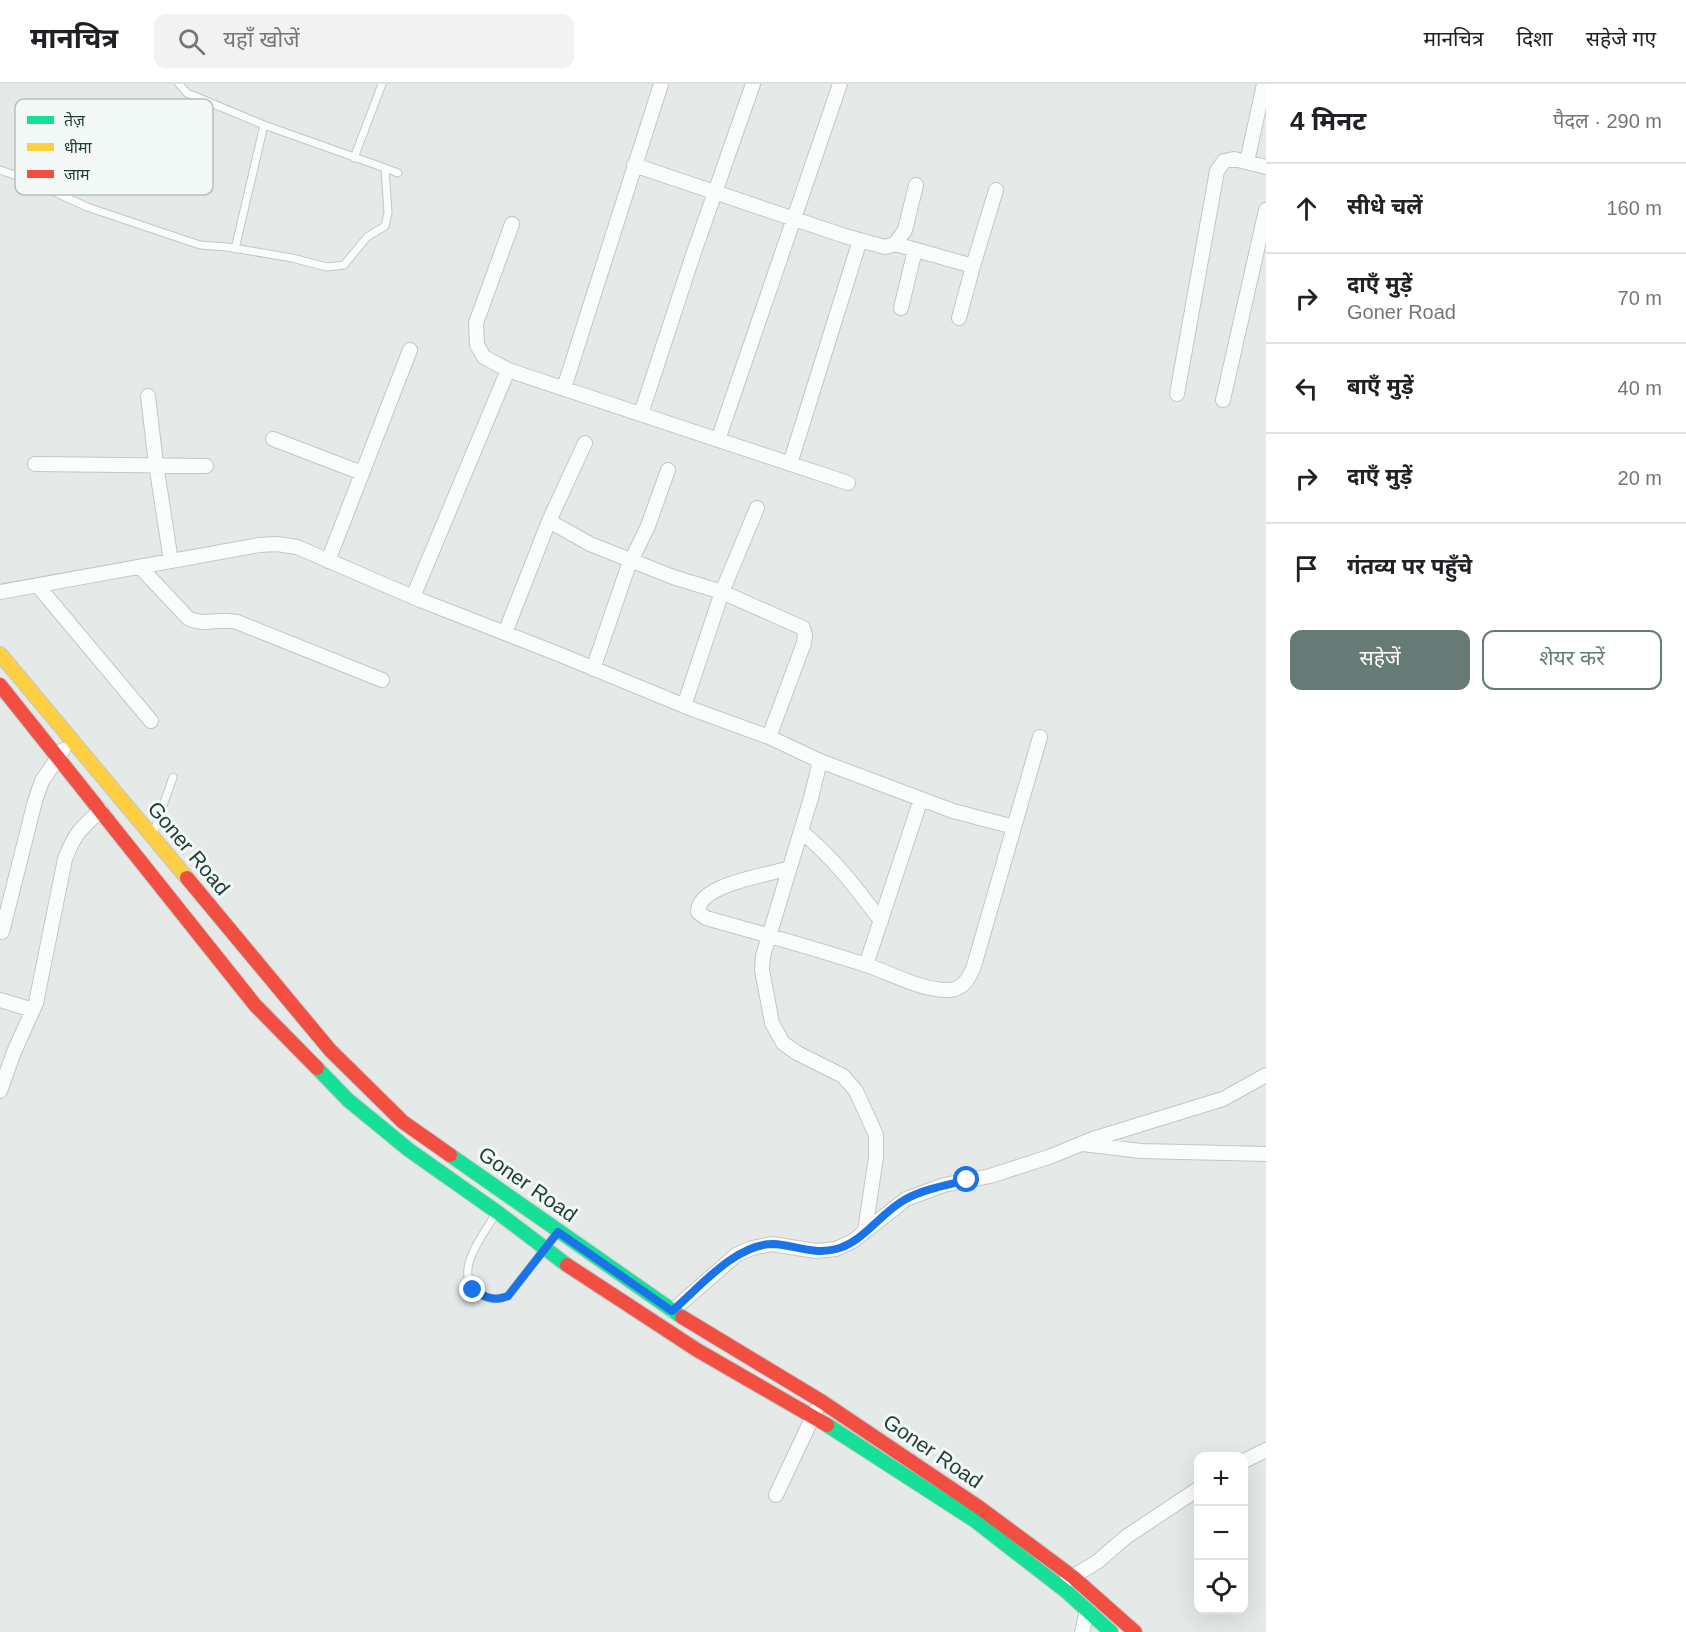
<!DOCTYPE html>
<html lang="hi">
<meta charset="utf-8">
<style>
:root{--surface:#fff;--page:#f2f2f2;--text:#202124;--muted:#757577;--line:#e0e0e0;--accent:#667a76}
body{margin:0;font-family:Arial,"Noto Sans Devanagari",sans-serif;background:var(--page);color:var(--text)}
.controls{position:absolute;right:18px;bottom:18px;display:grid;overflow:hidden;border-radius:12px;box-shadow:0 6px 24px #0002}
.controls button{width:54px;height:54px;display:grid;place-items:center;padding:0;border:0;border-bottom:2px solid var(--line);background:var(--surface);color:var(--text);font:30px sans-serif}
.stop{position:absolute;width:18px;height:18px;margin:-14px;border:4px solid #1a73e8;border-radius:50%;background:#fff}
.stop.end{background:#1a73e8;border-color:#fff;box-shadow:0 2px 6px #0008}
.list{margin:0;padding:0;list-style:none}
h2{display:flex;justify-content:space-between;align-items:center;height:78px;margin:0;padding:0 24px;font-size:26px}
h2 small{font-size:20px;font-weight:400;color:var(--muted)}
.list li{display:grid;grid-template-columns:39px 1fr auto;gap:18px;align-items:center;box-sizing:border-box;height:90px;padding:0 24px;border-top:2px solid var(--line)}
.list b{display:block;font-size:22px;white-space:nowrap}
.list p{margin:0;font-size:20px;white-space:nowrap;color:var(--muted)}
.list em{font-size:20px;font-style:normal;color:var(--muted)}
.actions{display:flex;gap:12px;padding:18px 24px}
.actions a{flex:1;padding:14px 0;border:2px solid var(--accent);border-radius:12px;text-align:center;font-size:21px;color:var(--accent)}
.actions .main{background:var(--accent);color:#fff}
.icon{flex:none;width:33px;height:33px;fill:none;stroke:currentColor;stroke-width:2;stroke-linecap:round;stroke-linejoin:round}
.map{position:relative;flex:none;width:1266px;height:1548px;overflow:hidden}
header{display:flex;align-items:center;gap:36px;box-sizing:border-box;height:84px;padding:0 30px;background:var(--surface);border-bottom:2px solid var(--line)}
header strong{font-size:28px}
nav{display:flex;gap:33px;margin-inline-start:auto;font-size:21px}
.search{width:420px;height:54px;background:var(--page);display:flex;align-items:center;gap:15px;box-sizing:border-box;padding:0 21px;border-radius:12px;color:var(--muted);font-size:22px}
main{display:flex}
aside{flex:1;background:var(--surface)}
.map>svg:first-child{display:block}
</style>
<header>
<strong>मानचित्र</strong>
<div class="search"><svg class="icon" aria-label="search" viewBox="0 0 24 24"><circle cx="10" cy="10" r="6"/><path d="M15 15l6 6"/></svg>यहाँ खोजें</div>
<nav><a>मानचित्र</a><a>दिशा</a><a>सहेजे गए</a></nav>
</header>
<main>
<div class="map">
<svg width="1266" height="1548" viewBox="0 0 1266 1548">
<rect width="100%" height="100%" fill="#e5eae8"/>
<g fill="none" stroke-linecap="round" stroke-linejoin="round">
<g stroke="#c2c7c5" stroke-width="9">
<path id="lane" d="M354,74l28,-74
M385,84l13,5
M0,86l26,9 61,28 113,38 27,2 65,11 35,9 17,-2 23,-28 18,-11 3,-13 -3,-45 -121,-43 -77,-32 -8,-9
M235,165l29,-124
M153,750l20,-57
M496,1129c-13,23 -47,62 -15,82 9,5 17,5 27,1l48,-62"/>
</g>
<g stroke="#c2c7c5" stroke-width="16">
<path id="street" d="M1247,78l17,-78
M634,81l211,71 40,11 10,-3 10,-14 11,-45
M512,140l-36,99 1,22 7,12 24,13 340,113
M895,160l78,22 23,-76
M901,224l14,-58
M959,234l14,-52
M564,304l97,-304
M1177,310l40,-223 7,-10 10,-2 32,8
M148,312l8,68 15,97
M1223,316l43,-190
M641,330l51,-156 61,-174
M273,355l89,34
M718,356l122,-356
M35,380l171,2
M790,380l70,-224
M549,437l41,23 83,33 49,15 81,36 2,8 -1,7 -35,94
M328,477l82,-211
M140,483l48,51c17,9 30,-1 49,4l145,58
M38,502l113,135
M0,508l259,-47 18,-1 20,3 123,53 136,53 136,56 77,28 51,24 -9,37 -48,158 -1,14 10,53 11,20 14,10 46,23 13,15 20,44v22l-11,74
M413,513l95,-227
M505,549l44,-112 36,-78
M593,585l35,-102 20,-41 20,-56
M684,622l38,-114 35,-84
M820,677l133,50 61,16
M801,747c34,29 53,54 80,90
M789,784c-23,8 -91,16 -91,44l8,6c54,15 107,30 160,47 26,8 55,26 83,25 15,-1 20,-12 25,-24l66,-229
M2,848l33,-131 7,-20 21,-31
M866,881l55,-166
M0,916l33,10
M0,1007l14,-39 22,-49 29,-144c10,-26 16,-31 36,-49
M1083,1060l58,7 125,3
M672,1227l64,-56 16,-7 20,-4 44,7 20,-2 17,-8 53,-42 38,-14 46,-9 59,-19 44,-18 130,-40 43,-24
M1244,1377l22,-11
M776,1411l40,-85
M1067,1496l30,-18 29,-25 72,-48
M1082,1548l5,-21"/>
</g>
<g stroke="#c0c8c5" stroke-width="16">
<path id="fast" d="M317,984l31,32 61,50 88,62 70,53
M450,1071l232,162
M827,1341l147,95 93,72 44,40"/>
</g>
<g stroke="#c0c8c5" stroke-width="16">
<path id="slow" d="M0,570l187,224"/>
</g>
<g stroke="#c0c8c5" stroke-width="16">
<path id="jam" d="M0,601l255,320 62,63
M187,794l143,172 73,72 47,33
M567,1181l130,85 130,75
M682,1233l139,84 159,107 93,69 62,55"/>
</g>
<use href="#lane" stroke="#fbfcfc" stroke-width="7"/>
<use href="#street" stroke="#fbfcfc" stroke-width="14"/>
<use href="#fast" stroke="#16e098" stroke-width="14"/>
<use href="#slow" stroke="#ffcf43" stroke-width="14"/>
<use href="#jam" stroke="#f24e42" stroke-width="14"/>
</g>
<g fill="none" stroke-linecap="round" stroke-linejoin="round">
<path stroke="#1a73e8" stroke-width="8" d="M473,1206c12,7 21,12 35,6l50,-64 114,79c27,-23 63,-67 101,-67 21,1 41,11 63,5 28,-7 45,-37 70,-50 18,-10 41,-14 61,-19"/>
</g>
<g text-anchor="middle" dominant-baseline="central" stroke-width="6" stroke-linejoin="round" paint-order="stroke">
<g font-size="21" fill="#223e39" stroke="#f3f9f7">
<text transform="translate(189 764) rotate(50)">Goner Road</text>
<text transform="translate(528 1100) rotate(35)">Goner Road</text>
<text transform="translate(933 1367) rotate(34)">Goner Road</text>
</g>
</g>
<rect x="15" y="15" width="198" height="96" rx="9" fill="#f3f9f7" stroke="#b4c1be" stroke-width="1.5"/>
<rect x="27" y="32" width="27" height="8" fill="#16e098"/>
<rect x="27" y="59" width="27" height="8" fill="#ffcf43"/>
<rect x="27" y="86" width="27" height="8" fill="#f24e42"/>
<g font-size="16" fill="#223e39">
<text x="64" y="42">तेज़</text>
<text x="64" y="69">धीमा</text>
<text x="64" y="96">जाम</text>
</g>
</svg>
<div class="controls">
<button>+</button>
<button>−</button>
<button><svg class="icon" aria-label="locate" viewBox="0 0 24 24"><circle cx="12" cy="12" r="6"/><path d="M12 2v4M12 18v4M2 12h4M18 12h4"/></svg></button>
</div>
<div class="stop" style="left:967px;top:1096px"></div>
<div class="stop end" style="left:473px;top:1206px"></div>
</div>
<aside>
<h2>4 मिनट<small>पैदल · 290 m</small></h2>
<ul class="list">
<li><svg class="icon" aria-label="ahead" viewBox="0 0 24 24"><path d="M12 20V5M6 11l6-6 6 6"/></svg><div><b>सीधे चलें</b></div><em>160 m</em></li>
<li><svg class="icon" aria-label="right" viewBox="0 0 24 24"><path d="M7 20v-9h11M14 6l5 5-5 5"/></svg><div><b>दाएँ मुड़ें</b><p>Goner Road</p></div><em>70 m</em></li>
<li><svg class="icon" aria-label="left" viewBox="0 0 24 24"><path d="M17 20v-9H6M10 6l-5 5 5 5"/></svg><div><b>बाएँ मुड़ें</b></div><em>40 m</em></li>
<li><svg class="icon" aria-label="right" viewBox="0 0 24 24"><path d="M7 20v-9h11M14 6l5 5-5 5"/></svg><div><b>दाएँ मुड़ें</b></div><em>20 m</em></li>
<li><svg class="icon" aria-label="arrive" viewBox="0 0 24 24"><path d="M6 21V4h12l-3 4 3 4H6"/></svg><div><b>गंतव्य पर पहुँचे</b></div></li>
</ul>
<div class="actions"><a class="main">सहेजें</a><a>शेयर करें</a></div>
</aside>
</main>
